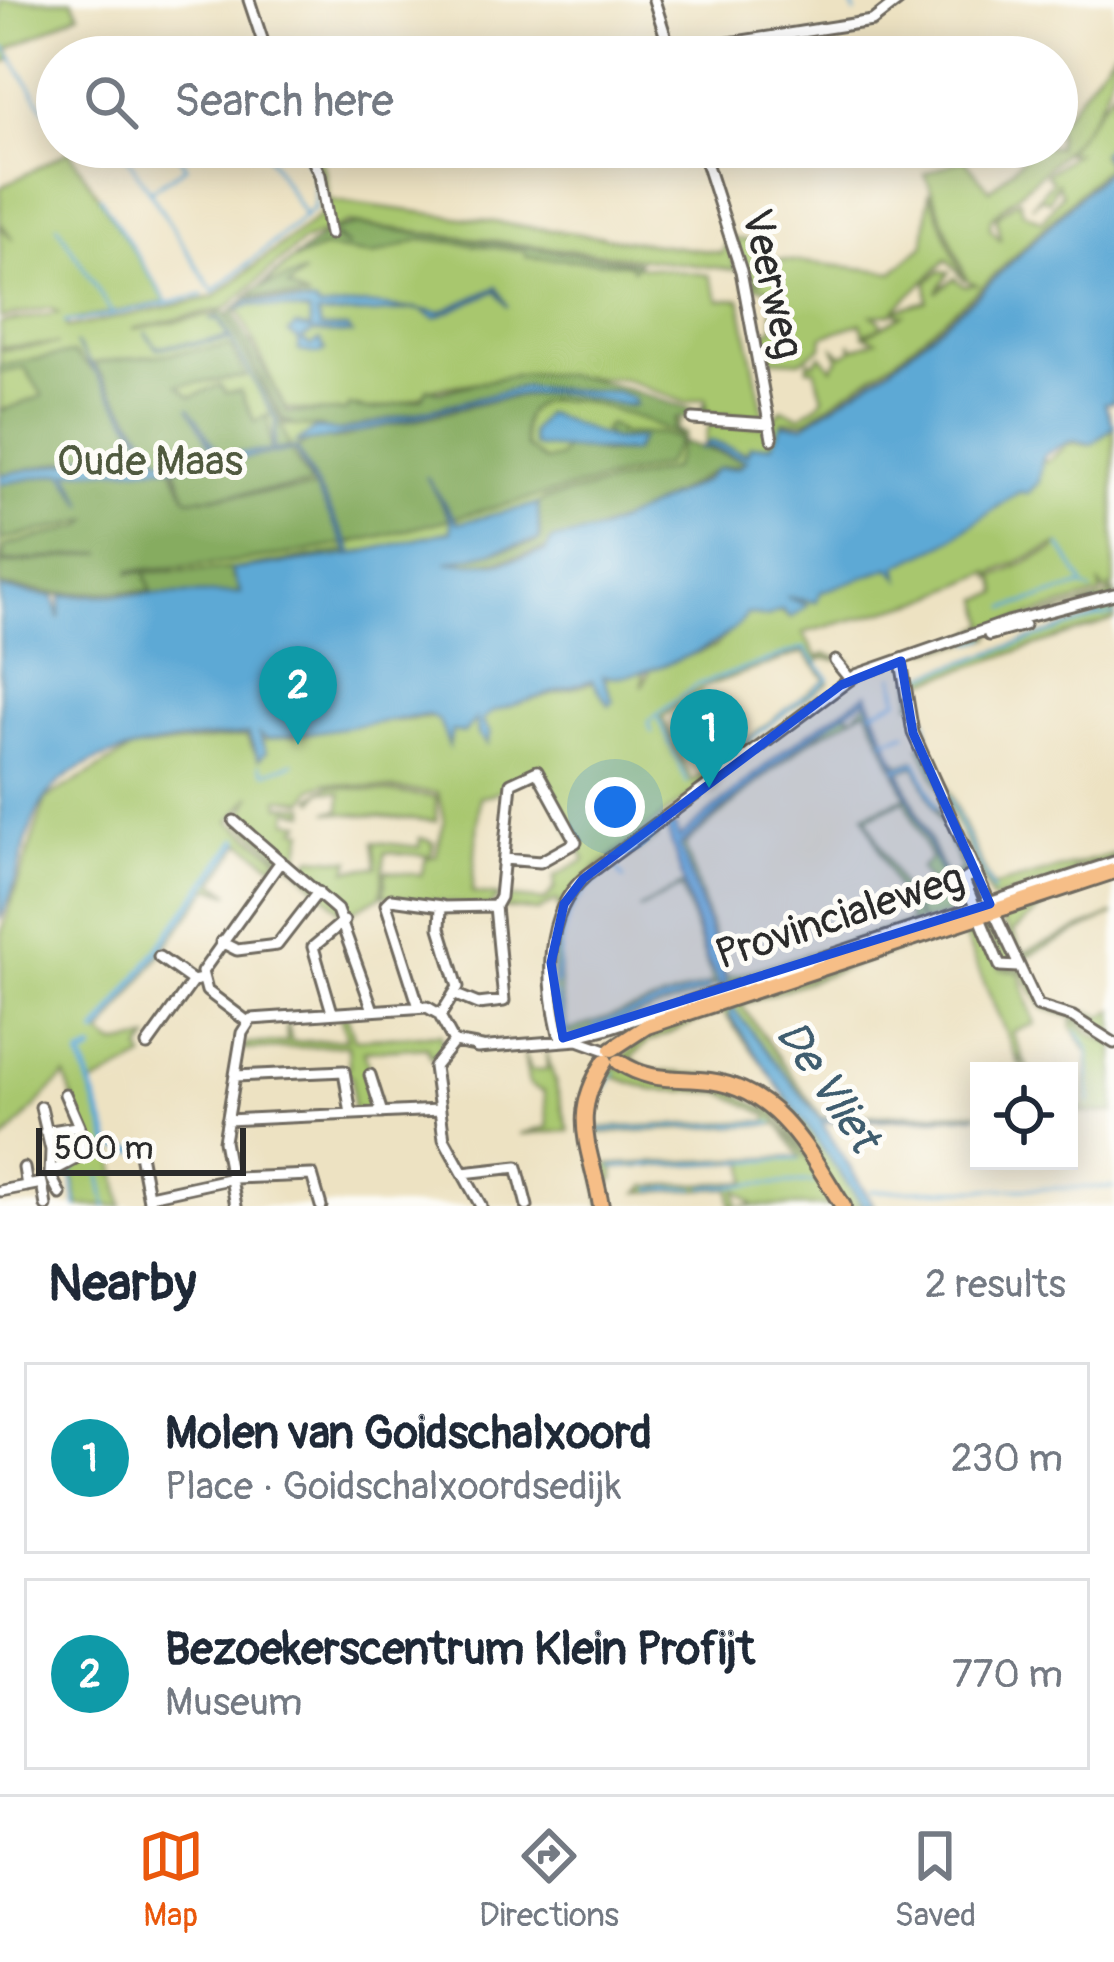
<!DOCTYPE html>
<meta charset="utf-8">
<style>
:root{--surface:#fff;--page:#f6f6f7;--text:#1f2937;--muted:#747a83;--line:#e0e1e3;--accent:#ea580c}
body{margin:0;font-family:Pangolin,sans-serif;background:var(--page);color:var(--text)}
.controls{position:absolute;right:36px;bottom:36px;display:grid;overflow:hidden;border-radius:0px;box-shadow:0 6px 30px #0003}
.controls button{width:108px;height:108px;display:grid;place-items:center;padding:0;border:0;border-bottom:3px solid var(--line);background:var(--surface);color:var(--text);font:60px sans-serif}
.scale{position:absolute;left:36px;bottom:30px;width:210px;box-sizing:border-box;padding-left:12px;border:6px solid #2b2b2b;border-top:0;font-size:33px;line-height:42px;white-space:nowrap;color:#2b2b2b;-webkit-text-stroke:9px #fdfcf7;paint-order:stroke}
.you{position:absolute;left:615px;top:807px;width:42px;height:42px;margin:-30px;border:9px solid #fff;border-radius:50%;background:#1a73e8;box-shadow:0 0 0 18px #1a73e833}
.badge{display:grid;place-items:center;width:78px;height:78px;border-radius:50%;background:var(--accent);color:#fff;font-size:39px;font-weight:700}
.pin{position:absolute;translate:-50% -99px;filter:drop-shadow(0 3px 6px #0008)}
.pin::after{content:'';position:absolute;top:63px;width:42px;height:36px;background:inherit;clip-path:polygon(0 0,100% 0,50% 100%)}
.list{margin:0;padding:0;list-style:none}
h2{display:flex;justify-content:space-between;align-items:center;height:156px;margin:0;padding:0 48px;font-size:51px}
h2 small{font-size:39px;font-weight:400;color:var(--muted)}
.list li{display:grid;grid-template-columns:78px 1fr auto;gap:36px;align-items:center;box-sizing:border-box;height:192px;margin:0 24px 24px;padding:0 24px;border:3px solid var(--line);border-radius:0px}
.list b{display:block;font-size:45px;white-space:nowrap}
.list p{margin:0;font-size:39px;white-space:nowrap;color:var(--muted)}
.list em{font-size:39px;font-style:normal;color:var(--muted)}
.icon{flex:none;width:66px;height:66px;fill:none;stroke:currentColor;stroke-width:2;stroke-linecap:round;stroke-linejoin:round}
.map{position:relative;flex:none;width:1114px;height:1206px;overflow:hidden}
.search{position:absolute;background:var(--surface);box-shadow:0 6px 30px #0003;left:36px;right:36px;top:36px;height:132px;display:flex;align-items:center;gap:30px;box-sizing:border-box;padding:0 42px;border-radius:66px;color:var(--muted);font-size:45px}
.sheet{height:588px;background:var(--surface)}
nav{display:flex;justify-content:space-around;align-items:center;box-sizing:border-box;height:168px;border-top:3px solid var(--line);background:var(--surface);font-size:33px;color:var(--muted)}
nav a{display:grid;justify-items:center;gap:6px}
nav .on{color:var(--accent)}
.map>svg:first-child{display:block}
</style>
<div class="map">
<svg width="1114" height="1206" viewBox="0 0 1114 1206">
<rect width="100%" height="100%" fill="#fdfcf7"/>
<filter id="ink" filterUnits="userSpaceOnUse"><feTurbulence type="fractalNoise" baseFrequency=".00833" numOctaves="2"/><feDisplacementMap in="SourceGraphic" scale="24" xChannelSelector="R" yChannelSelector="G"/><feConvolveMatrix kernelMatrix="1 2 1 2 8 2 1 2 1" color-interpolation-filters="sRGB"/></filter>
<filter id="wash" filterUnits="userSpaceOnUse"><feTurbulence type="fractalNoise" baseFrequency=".004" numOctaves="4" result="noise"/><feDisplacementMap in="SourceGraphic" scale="48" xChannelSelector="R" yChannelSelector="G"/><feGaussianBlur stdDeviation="2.7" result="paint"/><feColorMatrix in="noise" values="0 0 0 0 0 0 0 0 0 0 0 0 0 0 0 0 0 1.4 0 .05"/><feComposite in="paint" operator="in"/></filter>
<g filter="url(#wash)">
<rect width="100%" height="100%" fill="#ede2c2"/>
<path fill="#a8c76e" stroke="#6a794c" stroke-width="3" fill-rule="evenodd" d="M0,0h72l7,13 -71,37 4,8 -12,6z
M1114,50c0,70 -74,123 -123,168l-1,10 11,13 -5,-24 23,-18 4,13 19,9 20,-27 -5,-11 -8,18 -8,-3 -9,8 20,-25 -6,-7 29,-21h-10l49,-65v49l-13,18 7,10 -128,124 -85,71 -90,61h-22c-5,32 -40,38 -67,22l-10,37c-100,31 -205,73 -306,94 -122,26 -278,31 -400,15v-239l58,-6 -58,3v-24l58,-10 -8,-5 -50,10v-92l13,14 -13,-18v-34l69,-37 98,151 -101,20 1,6 147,-31 108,-83 -1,-37 -13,-30h5l12,23 4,30 393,53 5,-13 9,30 -389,-47 -45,19 -75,66 -95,21 93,-16 52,94 17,17 242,-38 82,6 57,26 5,5 -6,5 11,6 -3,8 21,8 6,-25h60l13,-16 18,7 18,-12 5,-7 -8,-28 -8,-1 2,-8 5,3 7,-8 11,13 7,-10 -4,-9 8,6 9,-5 -1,-8 2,7 23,-9 -11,-4 38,-22 -7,-1 2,-4 29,-8v-19l13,-11 9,1 -13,21 18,-15 9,8 13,-2 -9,-4 -42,-106 39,-15 26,31 45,-43h22v-22z
M929,192l35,89 -17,-22 -57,55 -18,1 9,6 -1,6 -16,7 -3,-11 -38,13 -1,11 -22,14 -35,-2 -5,-25 14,-6 -3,-39 -27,-4 19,-4 -20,-5 -11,-37 19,2 15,17 127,14 31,-27z
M358,229l351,46 10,25 21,-1 24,118 -56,-3 -3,-16 -19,5 -63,-24 -92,-4 -100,14c-24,24 -113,26 -146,19l-46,-97 56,-54z
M1114,427v159l-5,2 5,4 -8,1 -6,-8 1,9 -129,39 15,-9 -6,-25 18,-6 -4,-16 58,-27 5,-6 -62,28 -4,6 -2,-6 -68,29 -119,32 15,25 7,-4 26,8 -30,-4 -4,8 12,16 -79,56 2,10 -157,120 -37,40 -1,-8 -19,11 -39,-3 4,-11 42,4 10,-13 -1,-11 31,-17 -47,-91 -49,27h-9l-8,97 27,3 -10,11 -105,-11 2,-25 35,4 5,-17 10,-2 8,-34 -6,-29 -112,-10 -13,5 -8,13 -26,-2 1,7h26v7l-17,-3 -1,11 14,2 -6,6 8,2 -8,37 -56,-47 12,-26 -22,26 48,36 -4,9 -32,-24 -28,40 16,12 -20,-7 -109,148 14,10 34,-6 -8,11 3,8 -53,28 21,61 10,59h-44l-6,-35 -6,-2 34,-12 -1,-6 -8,2 -26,-77c-25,24 -40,44 -65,68l2,-213 44,-132 87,-50 113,-13 13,23 7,-7 -6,-6 3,-6 68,-13 159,-15 147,-43h7l-2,18 8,-17 66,-24 31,-33 21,4 11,-7 11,8 -5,-19 13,1 8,-15 236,-130 4,7 24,-19 22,1zM803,652l23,27 -134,103 -30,-65 44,-31z
M1114,595v25l-197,64c3,23 13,38 11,61l64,142 122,-33v7l-40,8v5l-82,26 -72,-154 7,-3v-21l-10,-19 -6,1 2,-25 184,-62 -4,-13 -12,4 -2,-2 -89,28 1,4 -65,13z
M868,701l75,179 -53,-129 10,14 15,-5 51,112 -7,6 15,29 -53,15 -9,-21 21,-13 -13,-19 10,-10 -25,-59 -38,18 52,104 -195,64 -44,-140 165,-134 8,5zM867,709l39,88 -42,18 47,107 -184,56 -42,-133 115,-98zM915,765l47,105 -15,9 -47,-108z
M329,786l107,11v24l-109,-9 13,-2 1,-17 -19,-3 -7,11 -3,-3z
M660,825l-3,13 -32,21 -1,-5c-8,12 -26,22 -42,39 -32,33 -24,98 -14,138l145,-48 -32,-96 -42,22 44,-25 38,103 -10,-2 -4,7 -133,44 -14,-3c-9,-38 -14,-116 17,-146 24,-23 56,-42 83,-62z
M420,838l14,4 -3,14 -46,-4 -4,44 -36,19 -45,-44 13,-14 38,3 -4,10 30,-3 -3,-25 45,5z
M1114,872v7l-64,22 -37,31 10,21 91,-39 -90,44 21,44 59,14 10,-6v32l-36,-23 -35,-11 -23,-40h-15l-24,-51 12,-2 9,33 7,-2 -1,-16 -12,-15z
M978,918l8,19 -6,3 6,1 15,28 18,3 16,52 -23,8 17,39 -11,-15 4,15 -59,-138 -37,7 -185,65 81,112 157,-5 -158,7 -92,-114 2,12 132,189h-18l-88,-111 -91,-16 -44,-21 27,-26zM722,1011l65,85 -8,7 -45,-26 -82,-6 -21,-13 17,-16z
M340,1016h7l8,23 86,-5 1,12 -11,13 -4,-12 -63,4 16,58 -27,1 -1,-33 -9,-9 6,-1 -1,-22 -104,5 1,-6 42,-2 -1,-23 6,23 55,-3z
M1073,1019l20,17 21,8v68l-45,2 19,-4 -19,-1 15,-3 5,-52 -18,-29z
M546,1051l23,80 -50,3 29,-7 -4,-35 -15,-7 -5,-30 7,16 16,-1z
M615,1067l103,17 64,35 58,87h-100l14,-1 -17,-15v16h-6l-1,-18 -91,4 7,-6 101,-4 -1,-20 -132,6v11l-13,10 7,17h-6l-16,-94 21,-42zM612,1076l40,14 69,2 48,24 -2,5 -173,7 3,-26zM778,1124l22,33 -198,8 -8,-32z"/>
<path fill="#86ac61" stroke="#586c46" stroke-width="3" d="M356,225l282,37 -5,7 -4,-5 -103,-7 -2,-6 -102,-12 -49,16 -50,-7 -32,13 -29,26 42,-14 -16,14 21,12 -60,-4 71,-57 9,-3 20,12 -18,-16z
M248,297l67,7 -66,-3 -15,13 53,99 59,-2 4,-5 23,4 49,-11 6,-11 10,4c30,-5 60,-17 91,-18 61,-4 114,23 171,38l5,-9 2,13 -32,2 -2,10 9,9c-31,-15 -179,-81 -156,10l19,14 14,-3 7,-13 37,8 31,-2 7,-12h-31l-7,-9 6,-6 14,10 38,-1 19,7 -15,25 -213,53 -18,-27 16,28c-115,30 -201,45 -320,51l-1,3 105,-4 115,-19 -2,7 -115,15v5l11,6 2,-7 59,3 136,-17v5l-153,19 -43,-1 -1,7 -13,2 -77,1 -8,-21 6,17 -97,2 -54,-7v-21l104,-12 -102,9 3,-16 79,-20 5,-6 -88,20 -1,-56 63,-11 21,32 -17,-33 104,-6 16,32 -12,-32 115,-16 21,35 -124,14 129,-10 -19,-41 23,-12c20,10 34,-5 53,-8 84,-11 172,-58 258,-21l-13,-15 -96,-5 -192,46 -9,-6 -40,-2 9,22 -17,3 4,-29 -61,-109 9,1 57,109 11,2 -10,-5 -56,-104z
M230,346l16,31 -68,8 13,12 29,-12 6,8 14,-2 15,31 13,-7 3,36 -44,4 -13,-6 -1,7 -52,3 -68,-96z
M73,353l23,20 60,85 -72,-1 -84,18v-64l43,-15 -18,-28 -25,5v-8z
M682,442l65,19c-11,9 -22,2 -34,10 -79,48 -169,91 -266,95l20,-10 65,-12 8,-5 -2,-35 5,-4 129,-31z"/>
<path fill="#5da9d5" stroke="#446a80" stroke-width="3" d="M1114,137v265l-9,1 9,24 -22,17 -19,-4 -30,15 -4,27 -11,11 -9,-1 -75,52 -47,22 3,12 -10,-10 -69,24 -5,10 -30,-5 22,8 -17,13 -9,-8 -15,7 -20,-3c-15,30 -112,68 -144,62l10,25 -4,4 -17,-25 -100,32 -10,9 8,12 -3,11 -9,-10 -2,-15 -12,14 -12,-2 -3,15 -10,-25 -11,-6 -160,24 -9,-5 7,18 -7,7 -11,-25c-60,6 -174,10 -207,71 -20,36 -22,80 -41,115v-331l54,8 5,22 2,-23 180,-3 -10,-23 119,-15 -55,-105 -99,15 -128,7 17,34 -22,-33 -63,11v-9l82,-15 -1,-4 75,3 -81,-116 86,116 54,-4 -26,-48 31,47 51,-3 5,-30 -45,-81 -75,8 -11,-16 11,15 72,-9 -9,-17 -9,-1 9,-2 58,103 -4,29 24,-2 57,106 97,-23v-11l-25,-44 32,47 80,-19 1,36 -93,23h53l46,-11 7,-12 50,-10 102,-49 13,-12 21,-1 9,-8 -36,-13 -12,2 12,-8 36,13 3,-8 22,-1 10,-21 22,1 87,-58 87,-72 132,-128 -8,-14z
M497,287l11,20 -12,-16 -61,27 -19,-10c-32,7 -66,5 -99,7l4,13h26l5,6 -39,-2 -12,7 10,7 9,-6 5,10 -6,4 -20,-3v-11l-10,-7 7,-7 15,3 -2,-17 -57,-7 -15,4 12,-8 66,3 4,5 47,-5 74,8z
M522,387l96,5 15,6 2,7c-28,0 -59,-14 -91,-12 -85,4 -171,43 -248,50l19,-14 27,2z
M546,413l68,27 28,-2 -10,14 -93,-5 -6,-2 -2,-13z
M867,693l78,187 -79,-182 -73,51 -113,96 46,136 -2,13 -18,-37 -40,-132 9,1 4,12 106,-89z
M729,1003l92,116 158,-4 -157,8 52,83h-11l-133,-189z"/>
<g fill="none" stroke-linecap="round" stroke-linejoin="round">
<path stroke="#5da9d5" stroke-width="3" d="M851,0l4,13
M0,50l4,-3 4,5
M10,55l47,74
M121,147l90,141
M262,147l42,67
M151,190l35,-23 -13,-20
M100,197l67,105
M57,225l56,90 -27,4
M254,259l60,-51 1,-30 -15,-31
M213,292l39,-31
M140,309l63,-14
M115,314l22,-5
M65,322l18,-2
M1060,545l23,38
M1095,605l3,12 15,-2
M1007,608l75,-22 9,5
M971,643l16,-5
M916,699l-2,-20 184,-62
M917,703l10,19 -1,22
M873,711l25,-11 -4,-24
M658,717l29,65
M652,732l-4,-10 49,-37 107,-37 25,30 -21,17
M885,740l21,-7
M926,746l21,48
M260,765l5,8 29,-10
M713,769l92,-73
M897,769l19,-7 20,45
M949,798l9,19
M959,820l3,7
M944,824l13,28
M963,829l30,63
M616,867l8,12
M971,882l5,14
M990,928l3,2
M556,985c6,-55 6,-83 55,-115
M556,995l10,37
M595,1026l113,-38
M1077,1031l12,18 1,54
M593,1108l22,-35
M598,1130l175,-7
M76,1166l-5,7 6,33
M613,1167l186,-8
M100,1174l6,32
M703,1187l111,-5
M652,1189l43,-1
M1010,1189l104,-2
M871,1191l135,-2"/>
<path stroke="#5da9d5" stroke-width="6" d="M97,1033l141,-193
M92,1051l-11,6 30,88 25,6"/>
</g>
</g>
<g filter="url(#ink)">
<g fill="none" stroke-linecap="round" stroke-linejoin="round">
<g stroke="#6f6b60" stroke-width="15">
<path id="minor" d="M249,0l19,57
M654,0l18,57
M671,52l201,-31 27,-21
M307,147l13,28 10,59
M701,147l40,124 31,168
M693,419l76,5
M1114,594l-106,28 -152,53 -270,201c-44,38 -39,107 -27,158l11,4 35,-9 509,-167
M989,635l35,-10
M835,661l15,18
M901,661l12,72 77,171
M234,821l103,89 36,100
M495,906l5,-9 11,-114 26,-12 39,71 -36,20 -36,-3
M975,907l-11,-27 12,-8
M993,910l45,96 35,11 41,26
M980,918l20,48 18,1
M221,942l16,8 40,-5 41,-53
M159,957l34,24
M456,995l22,9 26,-3 -9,-95
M419,1007l-33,-103 5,-5 51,7
M332,1012l-19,-65 31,-26
M440,1016l18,-29 -18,-59 1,-21 54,-1
M248,1022l-41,-31 -5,-19 79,-111
M454,1042l-20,25 10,72 37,67
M147,1045l46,-64 9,-2
M477,1048l101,-8 28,10
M370,1075l12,38
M235,1076l109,-5 7,43
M41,1107l10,43 -1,25
M227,1120l213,-10
M45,1132l31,-5
M138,1144l12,62
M24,1168l3,18
M53,1171l28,-15 -2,-30 -14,-32
M463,1173l54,-6 10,39
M50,1175l10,19
M0,1191l42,-8 4,23
M150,1196l83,-18 79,-3 9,31
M236,1206l-12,-65 18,-108 9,-14 176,-12 12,7 15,28 28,5"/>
</g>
<g stroke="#6f6b60" stroke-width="20">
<path id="major" d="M612,1049l35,-23 467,-155
M619,1062c32,21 55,15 91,19 69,9 99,72 133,125
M601,1206c-10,-60 -33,-88 4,-145"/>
</g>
<use href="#minor" stroke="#fff" stroke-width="9"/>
<use href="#major" stroke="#f6be87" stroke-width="14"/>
</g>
</g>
<path fill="#1d4ed8" fill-opacity="0.2" stroke="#1d4ed8" stroke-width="9" stroke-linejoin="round" d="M901,661l12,72 77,171 -427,134 -12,-75 13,-59 19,-25 258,-194z"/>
<g text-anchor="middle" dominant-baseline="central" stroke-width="10" stroke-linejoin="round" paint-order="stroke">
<g font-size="42" fill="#2b2b2b" stroke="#fdfcf7">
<text transform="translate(772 284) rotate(77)">Veerweg</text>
<text transform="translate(840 917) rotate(-18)">Provincialeweg</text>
</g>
<g font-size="42" fill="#505a3f" stroke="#fdfcf7">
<text x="150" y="462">Oude Maas</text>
</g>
<g font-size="45" font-style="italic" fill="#3f5d6f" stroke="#fdfcf7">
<text transform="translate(827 1086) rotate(56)">De Vliet</text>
</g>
</g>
</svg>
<div class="controls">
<button><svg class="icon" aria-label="locate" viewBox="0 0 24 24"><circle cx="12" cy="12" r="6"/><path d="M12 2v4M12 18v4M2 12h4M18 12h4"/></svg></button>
</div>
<div class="scale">500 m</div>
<div class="you"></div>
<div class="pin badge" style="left:709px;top:788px;background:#0f9aa8">1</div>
<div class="pin badge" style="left:298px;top:745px;background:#0f9aa8">2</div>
<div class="search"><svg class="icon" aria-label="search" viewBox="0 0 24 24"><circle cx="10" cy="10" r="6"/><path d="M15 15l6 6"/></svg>Search here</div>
</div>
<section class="sheet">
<h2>Nearby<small>2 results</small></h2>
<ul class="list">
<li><span class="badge" style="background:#0f9aa8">1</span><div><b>Molen van Goidschalxoord</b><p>Place · Goidschalxoordsedijk</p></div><em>230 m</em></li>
<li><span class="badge" style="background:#0f9aa8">2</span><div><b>Bezoekerscentrum Klein Profijt</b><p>Museum</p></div><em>770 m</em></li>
</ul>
</section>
<nav>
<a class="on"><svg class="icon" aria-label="map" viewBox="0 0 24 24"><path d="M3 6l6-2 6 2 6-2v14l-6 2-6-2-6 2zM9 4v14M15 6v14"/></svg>Map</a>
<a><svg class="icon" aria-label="directions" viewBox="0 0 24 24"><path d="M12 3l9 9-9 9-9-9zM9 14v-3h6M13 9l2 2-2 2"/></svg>Directions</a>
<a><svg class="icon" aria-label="saved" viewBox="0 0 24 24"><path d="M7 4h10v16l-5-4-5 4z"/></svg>Saved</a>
</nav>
